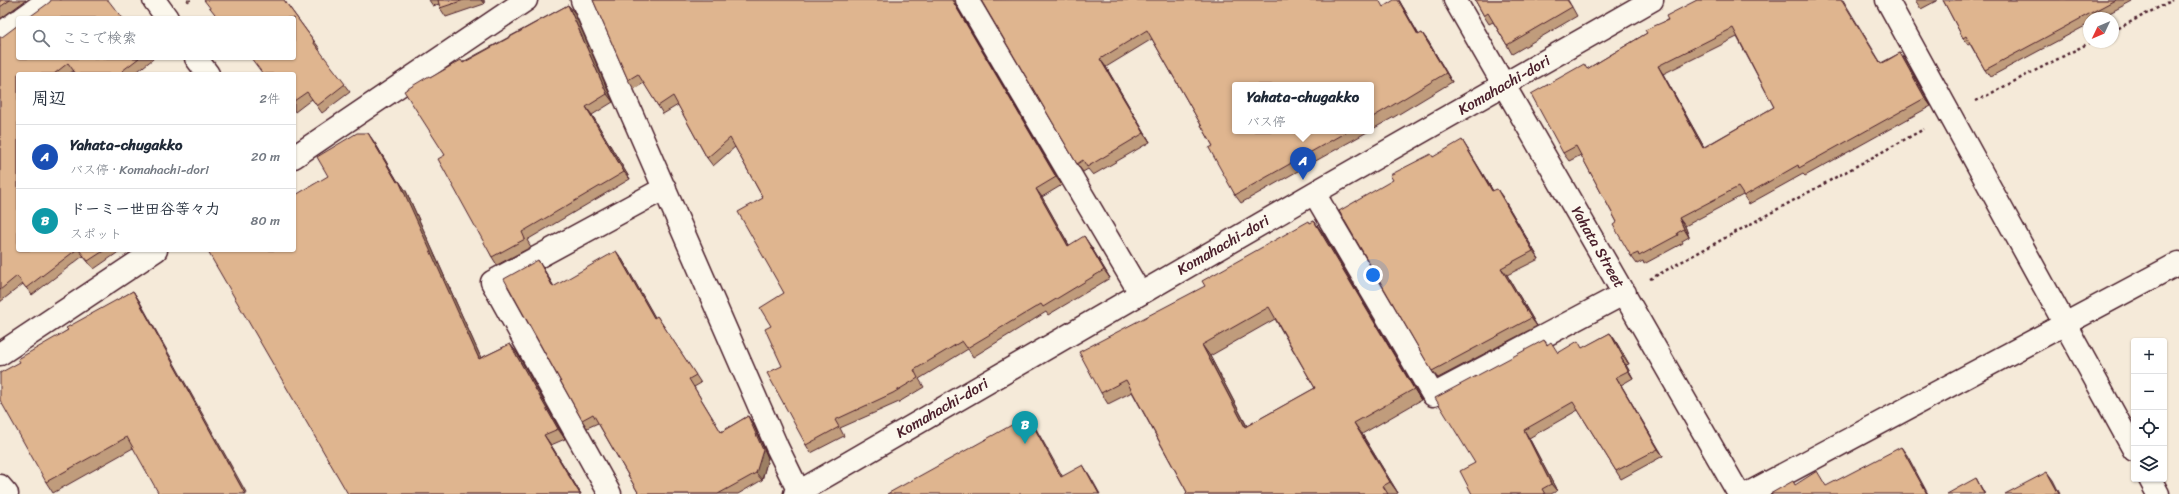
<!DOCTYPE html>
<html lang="ja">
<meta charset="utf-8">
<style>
:root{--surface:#fff;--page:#f6f6f7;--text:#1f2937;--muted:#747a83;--line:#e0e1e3;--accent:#2563eb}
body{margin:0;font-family:Sriracha,"Klee One",sans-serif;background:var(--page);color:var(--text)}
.controls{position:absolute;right:12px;bottom:12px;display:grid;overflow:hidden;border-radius:4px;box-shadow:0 1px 3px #0004}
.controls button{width:36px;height:36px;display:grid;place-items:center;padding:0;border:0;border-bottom:1px solid var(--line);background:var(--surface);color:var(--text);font:20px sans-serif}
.compass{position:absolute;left:2083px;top:12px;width:36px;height:36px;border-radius:50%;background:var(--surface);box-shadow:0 1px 3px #0004;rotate:226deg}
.you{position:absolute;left:1373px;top:275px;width:14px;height:14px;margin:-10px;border:3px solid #fff;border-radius:50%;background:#1a73e8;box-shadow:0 0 0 6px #1a73e833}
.badge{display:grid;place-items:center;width:26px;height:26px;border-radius:50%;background:var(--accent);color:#fff;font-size:13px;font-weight:700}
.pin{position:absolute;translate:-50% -33px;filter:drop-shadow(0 1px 2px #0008)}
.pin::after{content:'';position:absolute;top:21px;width:14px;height:12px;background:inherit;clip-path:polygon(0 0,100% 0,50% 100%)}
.popup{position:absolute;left:1232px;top:82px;width:142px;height:52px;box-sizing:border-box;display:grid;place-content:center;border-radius:4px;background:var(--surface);filter:drop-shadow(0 1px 3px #0005);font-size:13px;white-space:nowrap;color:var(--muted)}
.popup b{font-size:15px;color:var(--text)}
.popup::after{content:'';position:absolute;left:50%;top:100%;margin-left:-8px;border:8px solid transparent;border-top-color:var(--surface)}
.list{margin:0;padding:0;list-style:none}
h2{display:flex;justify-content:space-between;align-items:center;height:52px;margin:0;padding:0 16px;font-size:17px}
h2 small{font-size:13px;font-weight:400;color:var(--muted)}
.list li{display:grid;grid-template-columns:26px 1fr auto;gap:12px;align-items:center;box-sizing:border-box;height:64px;padding:0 16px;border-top:1px solid var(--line)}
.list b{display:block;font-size:15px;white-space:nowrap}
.list p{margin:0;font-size:13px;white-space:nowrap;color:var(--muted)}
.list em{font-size:13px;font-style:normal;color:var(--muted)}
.icon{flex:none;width:22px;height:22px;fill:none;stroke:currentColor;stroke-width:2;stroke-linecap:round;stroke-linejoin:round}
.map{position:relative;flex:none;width:2179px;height:494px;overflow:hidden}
.search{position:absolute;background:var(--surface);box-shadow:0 1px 3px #0004;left:16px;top:16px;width:280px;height:44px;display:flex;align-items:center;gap:10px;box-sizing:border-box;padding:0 14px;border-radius:4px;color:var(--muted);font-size:15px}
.panel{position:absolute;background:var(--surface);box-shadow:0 1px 3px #0004;left:16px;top:72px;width:280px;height:180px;border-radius:4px}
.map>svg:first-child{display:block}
</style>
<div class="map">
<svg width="2179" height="494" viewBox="0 0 2179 494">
<rect width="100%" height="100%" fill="#f5ead9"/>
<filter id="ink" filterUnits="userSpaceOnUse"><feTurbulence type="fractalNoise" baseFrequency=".025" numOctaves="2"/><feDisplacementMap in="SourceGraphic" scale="8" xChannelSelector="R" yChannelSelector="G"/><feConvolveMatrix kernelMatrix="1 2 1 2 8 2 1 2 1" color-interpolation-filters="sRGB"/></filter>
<g filter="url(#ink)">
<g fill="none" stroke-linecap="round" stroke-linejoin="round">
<g stroke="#4a1f2b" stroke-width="25">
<path id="minor" d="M154,0l13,18
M582,0l195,447 23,47
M967,0l173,293
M1455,0l284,494
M1887,0l247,450
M23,18l25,-18
M0,34l18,-13
M196,58l12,16
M294,157l232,-157
M1314,193l119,202 192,-102
M0,354l156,-104
M2150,479l8,15
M0,486l7,8
M610,494l-118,-212 173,-94
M795,494l519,-301 338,-193
M1747,494l432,-231"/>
</g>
<path stroke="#4a1f2b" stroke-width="2.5" stroke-dasharray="3 3" stroke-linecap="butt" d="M2113,31l60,-31
M1976,101l115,-59
M1650,279l274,-150"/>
<use href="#minor" stroke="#fbf7ec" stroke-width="22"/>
</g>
<path fill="#c09c7b" stroke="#4a1f2b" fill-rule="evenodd" d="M0,0h26l-26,19z
M187,0h4l-3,2z
M284,0l36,49 -2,1 32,42 -28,21 -10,-14 -17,13 -1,-2v-36z
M429,0h55v4l-38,13 -6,-9 -1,-4 -6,2z
M593,0l362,1 1,5 106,179 -20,12 27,48h21l20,33 -62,37 -2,-3 -73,45 -5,-8 -49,30 5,8 -25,15 -59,26 4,8 -33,17 -5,-8 -35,-119 13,-33 -21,-95 -28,-51 -22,19 -6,-8 -29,-53 -15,9 -19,-31 -10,6 -6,-9z
M981,0l422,7 16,28 3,-2 6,8 24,41 -58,35 -23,13v-45l-136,46h134l-128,72 -6,-8 -22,-49 -61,-107 -46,28 44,75 -57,33 -5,-6 -5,3 -6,-8z
M1475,0h93l9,16 -65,38 -5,-9 -14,-23 -4,2 -5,-8z
M1697,0h146l38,63 19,-10 6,8 25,45 -126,70 -2,-2 -54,30 -6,-9 -58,31 4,11 -7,4 1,2 -39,21 -1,-3 -6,3 -6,-8 -14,-34 -36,-67 -12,6 -6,-8 24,-84 60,-36zM1737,37l37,70 -70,40 -41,-73z
M1915,0h23l-17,9z
M1943,0h191l-34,18h-11v6l-99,53 -5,-7 -15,-26 -2,1 -5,-7z
M568,5l6,7 39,90 -21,13 38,64 -103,61 4,7 -34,18 -5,-8 -47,-102 -15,-77 33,-16z
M0,37l18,21h135v1l-19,15h-59l-2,-3 -4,3h-51v176h101l1,1 -26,18 -11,-13 -51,39 -9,-11 -23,18z
M375,143l23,39 1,-1 7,10 75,167 29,-14 7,9 48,86 -14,6 30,49h-233z
M1467,148l26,43 9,5 37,63 -32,16 30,51 -99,52 -6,-7 1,-214z
M1314,221l8,11 99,168 -59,34 36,59 -2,1h-211l2,-2 -55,-100 -24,12 -7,-11 104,-107zM1275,319l40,69 -68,38 -37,-70z
M622,259l33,59 2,-2 44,67 -7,4 27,45 27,-16 5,8 15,34 -6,22 -24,14h-99l-41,-71 -11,5 -5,-8 -39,-152 11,19z
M133,291l7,11 -7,146 -80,45 -7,-11 -26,-120 48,-32z
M1610,333l5,7 14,24 -3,1 7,13 -12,7 42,71 -42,23 -43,-69 -49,28 28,53 -6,3h-79l3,-31 69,-123 4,5 10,8 25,-5z"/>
<path fill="#9c7f64" stroke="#4a1f2b" d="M481,0h3v4z
M952,0h3l1,6 106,179 -6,-8z
M1399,0l4,7 21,37 -6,-9z
M568,5l6,7 39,90 -6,-8z
M1422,33l6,8 24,41 -6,-9z
M1900,53l6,8 25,45 -6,-8z
M1100,59l6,8 44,75 -6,-9z
M1658,66l5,8 46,82 -6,-8z
M586,107l6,8 38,64 -6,-7z
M368,133l7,10 28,47 -4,-9 7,10 80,178 -7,-10 -82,-177z
M1462,140l5,8 31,51 -6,-8z
M1036,189l6,8 32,57 -6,-8z
M1497,189l5,7 37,63 -6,-8z
M1679,218l6,8 4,11 -5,-8z
M1314,221l8,11 99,168 -7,-11z
M1084,236l6,9 20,33 -6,-8z
M616,251l6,8 38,67 -6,-8z
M538,260l5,8 16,27 -6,-8z
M1501,268l6,7 30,51 -6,-8z
M133,291l7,11 107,192h-2z
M1610,333l5,7 14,24 -6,-7z
M510,344l7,9 48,86 -7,-10z
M1202,345l8,11 43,82 -8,-11z
M1621,358l5,7 7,13 -5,-7z
M1616,377l5,8 42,71 -5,-7z
M748,416l5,8 15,34 -6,22 -6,-7z
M1028,416l7,11 34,61 -8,-11z
M1354,423l8,11 36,59 -8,-11z
M1524,430l5,8 28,53 -6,-7z
M544,435l7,10 30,49h-1z
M1901,447l6,8 21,39h-1z
M1083,465l7,11 10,18h-1z
M2047,472l6,8 7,14h-1z
M1976,478l5,9 4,7h-1z"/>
<path fill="#dfb58f" stroke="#4a1f2b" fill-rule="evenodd" d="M0,0h10l-10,7z
M51,0h57l14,18h-94l22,-16z
M204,0h80l30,41 -1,1 32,42 -28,22 -10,-14 -13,9v-27h-31l-12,-16h43v-40h-76z
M438,0h26l-24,8z
M593,0h359l104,177 -20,12 32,57 16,-10 20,34 -61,37 -2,-3 -74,44 -5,-7 -48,29 4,8 -25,15 -58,27 4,7 -33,18 -39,-72 15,-7 -17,-37 6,-3 -11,-18 24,-15 -46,-81 25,-14 -33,-60 -23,20 -34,-62 -15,10 -20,-32 -10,6z
M981,0h398l4,7 11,-7h4l20,35 4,-2 24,40 -58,35 -17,10v-33h-136v46h113l-113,64 -26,-47 4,-2 -66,-116 -47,29 44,74 -57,34 -4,-7 -6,4z
M1475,0h92l5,7 -65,38 -19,-32 -4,3z
M1697,0h145l39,64 19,-11 25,45 -126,70 -1,-3 -54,31 -6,-9 -59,31 5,11 -7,4 1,2 -39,21 -1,-3 -7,3 -18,-31 4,-3 -41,-76 -13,7 -32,-59 53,-30 3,5 60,-36 -2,-3 23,-10 -2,-4zM1733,28l41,79 -71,41 -45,-82z
M1943,0h172l-130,70 -19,-34 -3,2z
M568,5l39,89 -21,13 38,65 -102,60 3,7 -33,18 -54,-98 7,-4 -41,-64 25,-15 1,2 31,-18 2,3z
M18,25v33h121l-17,13 2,3h-48l-8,-11 -14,11h-36v176h58l-50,38 -9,-12 -17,14v-253h2z
M357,133h11l29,49 2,-1 80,178 31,-15 48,85 -14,6 36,59h-232l-141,-244h87v-54l34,-20 -11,-19z
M1462,140l30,51 5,-2 36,62 -32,17 30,50 -99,53 -93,-160 54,-31 -3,-5 41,-21 2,3z
M1309,221l1,2 4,-2 100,168 -60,34 36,59 -7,4 5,8h-203l2,-2 -61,-112 -25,13 -22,-41 126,-66 -3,-5zM1269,307l46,81 -70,39 -43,-82z
M79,250h26l-17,11z
M616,251l38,67 3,-2 39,59 -7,4 32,53 27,-16 15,34 -7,23 -38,21h-79l-46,-80 -11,6 -78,-141 34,-19 15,27z
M133,291l112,203h-86l-32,-57 -81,45 -46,-82v-27l20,-11 -2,-3 50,-29 -2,-2z
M1610,333l13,24 -2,1 7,13 -12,6 42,72 -42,22 -43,-69 -49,28 27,54 -9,5 3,5h-73l-12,-23 15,-8 -40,-65 109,-58 3,5 4,-3 7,11 20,-12 4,7z
M1028,416l33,61 22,-12 16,29h-212z
M1901,447l26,47h-157l23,-13 2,4 22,-14 9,15z
M2047,472l12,22h-54z
M1976,478l8,16h-37z"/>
</g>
<g text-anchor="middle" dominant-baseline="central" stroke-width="3" stroke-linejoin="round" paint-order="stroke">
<g font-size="15" fill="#4a1f2b" stroke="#fbf7ec">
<text transform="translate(1504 85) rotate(-30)">Komahachi-dori</text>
<text transform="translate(1223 245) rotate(-30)">Komahachi-dori</text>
<text transform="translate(1598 247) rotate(60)">Yahata Street</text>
<text transform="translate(942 408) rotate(-30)">Komahachi-dori</text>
</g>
</g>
</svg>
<div class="controls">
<button>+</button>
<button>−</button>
<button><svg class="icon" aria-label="locate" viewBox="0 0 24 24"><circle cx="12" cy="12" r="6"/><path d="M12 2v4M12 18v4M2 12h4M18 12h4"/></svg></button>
<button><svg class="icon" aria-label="layers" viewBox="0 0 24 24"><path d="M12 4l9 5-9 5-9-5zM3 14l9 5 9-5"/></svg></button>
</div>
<svg class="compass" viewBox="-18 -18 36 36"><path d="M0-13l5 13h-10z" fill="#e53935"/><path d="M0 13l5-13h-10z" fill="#747a83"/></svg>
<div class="you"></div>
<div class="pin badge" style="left:1303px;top:180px;background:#1a4fb4">A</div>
<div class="popup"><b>Yahata-chugakko</b>バス停</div>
<div class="pin badge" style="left:1025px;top:444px;background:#0f9aa8">B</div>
<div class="search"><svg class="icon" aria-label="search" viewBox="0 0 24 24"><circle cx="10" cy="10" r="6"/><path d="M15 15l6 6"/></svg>ここで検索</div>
<section class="panel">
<h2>周辺<small>2件</small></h2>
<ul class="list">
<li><span class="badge" style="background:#1a4fb4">A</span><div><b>Yahata-chugakko</b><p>バス停 · Komahachi-dori</p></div><em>20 m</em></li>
<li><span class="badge" style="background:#0f9aa8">B</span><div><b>ドーミー世田谷等々力</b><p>スポット</p></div><em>80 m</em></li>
</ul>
</section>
</div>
